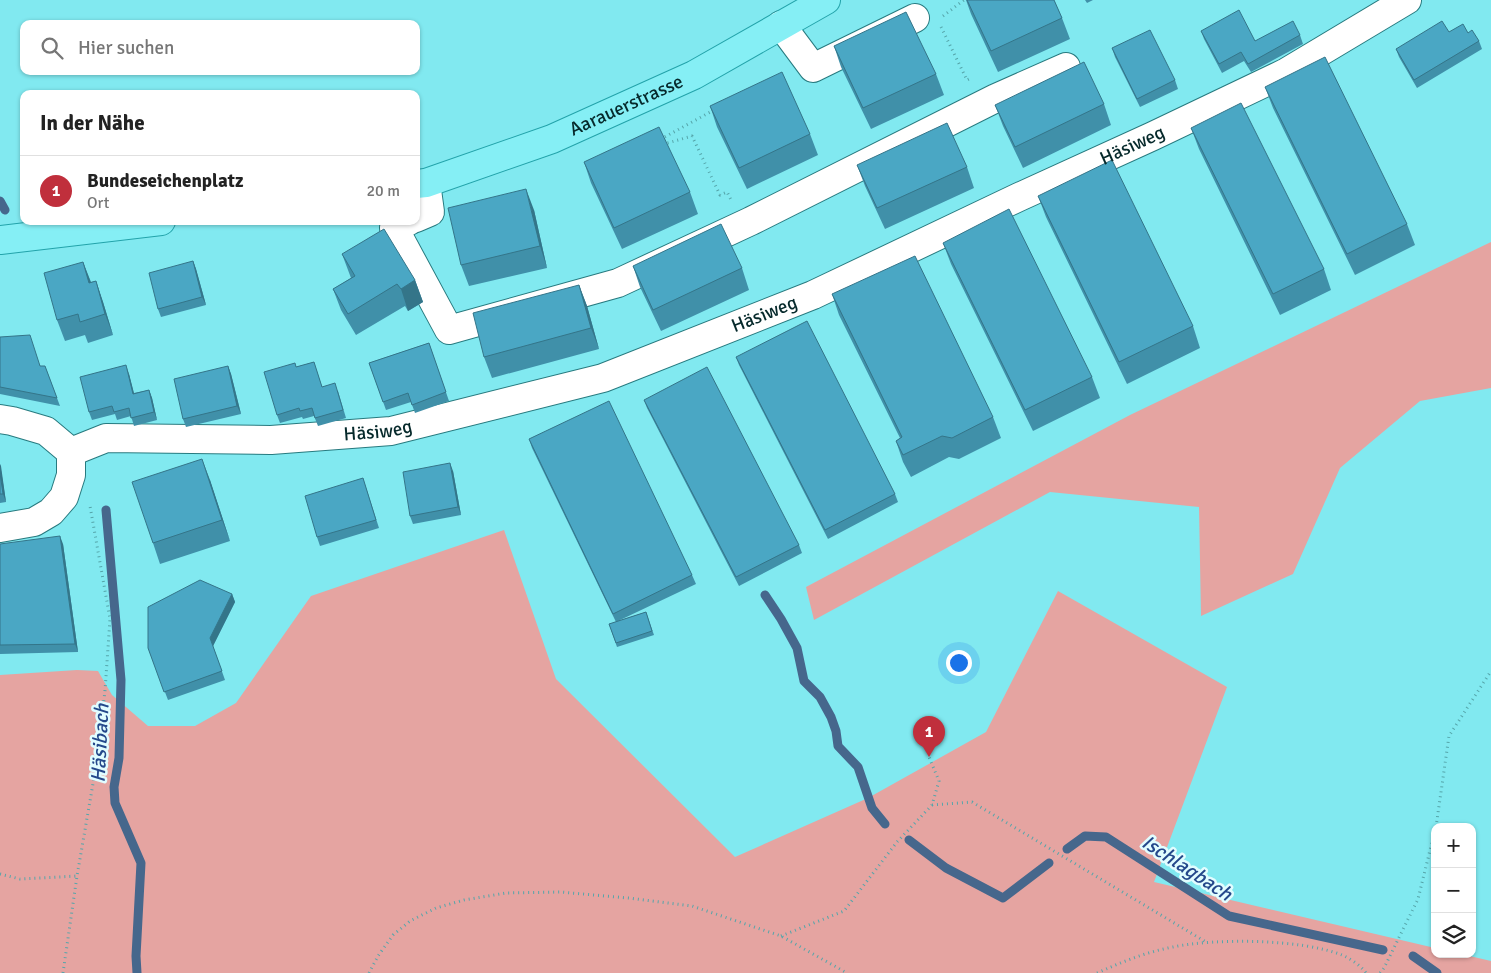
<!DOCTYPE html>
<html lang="de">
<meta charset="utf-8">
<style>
:root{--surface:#fff;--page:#f6f6f6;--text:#222;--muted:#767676;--line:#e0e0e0;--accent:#c02f3c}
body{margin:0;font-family:Signika,sans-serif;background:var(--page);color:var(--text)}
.controls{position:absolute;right:15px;bottom:15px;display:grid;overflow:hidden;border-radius:10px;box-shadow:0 1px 4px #0004}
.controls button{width:45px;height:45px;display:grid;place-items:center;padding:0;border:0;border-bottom:1px solid var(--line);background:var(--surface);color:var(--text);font:25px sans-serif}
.you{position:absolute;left:958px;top:662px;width:18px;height:18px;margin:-12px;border:4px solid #fff;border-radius:50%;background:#1a73e8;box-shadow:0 0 0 8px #1a73e833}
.badge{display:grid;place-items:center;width:32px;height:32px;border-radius:50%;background:var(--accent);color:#fff;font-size:16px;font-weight:700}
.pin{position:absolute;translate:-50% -41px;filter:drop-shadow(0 1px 2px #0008)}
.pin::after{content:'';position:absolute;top:26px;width:18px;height:15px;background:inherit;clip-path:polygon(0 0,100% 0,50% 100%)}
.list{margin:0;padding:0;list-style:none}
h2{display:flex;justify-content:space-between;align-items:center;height:65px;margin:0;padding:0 20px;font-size:21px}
h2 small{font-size:16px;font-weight:400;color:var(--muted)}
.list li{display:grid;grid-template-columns:32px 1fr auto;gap:15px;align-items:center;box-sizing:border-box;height:70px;padding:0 20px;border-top:1px solid var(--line)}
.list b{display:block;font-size:19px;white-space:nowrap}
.list p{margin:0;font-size:16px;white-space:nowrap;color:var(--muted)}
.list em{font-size:16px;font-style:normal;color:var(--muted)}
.icon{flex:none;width:28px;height:28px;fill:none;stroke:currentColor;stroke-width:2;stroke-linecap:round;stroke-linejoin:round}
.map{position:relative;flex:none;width:1491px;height:973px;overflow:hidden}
.search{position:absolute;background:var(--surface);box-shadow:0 1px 4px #0004;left:20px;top:20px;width:400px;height:55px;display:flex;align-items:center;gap:12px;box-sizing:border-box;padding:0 18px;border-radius:10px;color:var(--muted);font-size:19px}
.panel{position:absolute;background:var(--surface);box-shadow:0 1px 4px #0004;left:20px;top:90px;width:400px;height:135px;border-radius:10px}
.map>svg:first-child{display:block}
</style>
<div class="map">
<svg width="1491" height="973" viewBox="0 0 1491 973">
<rect width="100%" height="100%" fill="#81e9f0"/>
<path fill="#e5a4a1" d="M1491,242v146l-71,13 -80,67 -47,106 -92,42 -2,-109 -149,-15 -236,128 -8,-33 324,-172z
M504,530l52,149 179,178 133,-59 118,-66 72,-141 169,96 -73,195 281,66v6h26l30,7v12h-1491v-298l77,-5 21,1 14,24 36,31h47l41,-23 75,-107z"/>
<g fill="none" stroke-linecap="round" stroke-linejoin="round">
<path stroke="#46678c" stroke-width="9" d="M0,201l5,9
M106,510l15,170 -2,78 -5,29 1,16 26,60 -5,93 1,17
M765,595l16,24 16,29 7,33 16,16 11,20 5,14 2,15 20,21 14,41 13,16
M909,840l37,28 57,30 46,-35
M1067,849l18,-13 21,1 123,79 154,34
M1413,956l24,17"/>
<g stroke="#277a7f" stroke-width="30">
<g id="minor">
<path d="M781,25l32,43 102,-50"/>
<path d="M416,218l14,-6 -4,-29"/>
<path d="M409,221l-15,7 55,102 169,-47 133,-62 245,-123 70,-31"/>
<path d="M0,419l12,2 34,10 25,21v23l-7,22 -13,15 -17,10 -34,6"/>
<path id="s1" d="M71,452l35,-14 165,2 120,-9 212,-53 210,-83 206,-98 134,-61 132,-63 122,-73"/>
</g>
</g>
<g stroke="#23a3aa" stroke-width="30">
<g id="major">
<path id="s2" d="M416,184l10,-1 126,-44 142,-64 132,-75"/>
<path d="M0,240l161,-19"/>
</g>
</g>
<path stroke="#55a5aa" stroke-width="3" stroke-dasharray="1 4" stroke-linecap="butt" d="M943,16l21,-16
M941,27l26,53 2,-1
M714,110l-53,29 3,5 28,-8 28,59 7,-3 4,8
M932,805l40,-3 234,140
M1436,827l13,-91 42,-65
M0,874l20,5 57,-3
M781,936l63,-25 53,-69 35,-37 7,-24 -10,-24
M63,973l14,-97 18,-104 10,-81 5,-72 -20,-113
M369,973l9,-17 15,-21 17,-14 26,-13 28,-8 42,-7 54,-1 68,6 64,8 89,30 66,37
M1097,973c25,-11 49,-21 76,-26 42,-9 129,-8 169,8 9,4 18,10 24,18
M1380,973l4,-5 34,-69 17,-69"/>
<use href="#minor" stroke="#fff" stroke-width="28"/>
<use href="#major" stroke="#85eff5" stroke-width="28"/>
</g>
<path fill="#4090a9" d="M966,0h88l8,18 8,21 -72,33 -27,-58z
M1085,0h8l-6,3z
M1201,31l54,10 45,-6 3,9 -52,28 -7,-11 -22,12 -18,-34z
M1449,32l19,1 11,8 3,8 -65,39 -18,-31 -3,-8z
M834,46l102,28 8,21 -73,34 -30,-62z
M1112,48l63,32 3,9 -38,18 -25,-50z
M1265,87l142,137 8,21 -60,30 -82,-167z
M1104,104l7,21 -88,43 -20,-42 -8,-21z
M710,106l100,28 8,21 -71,34 -30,-62z
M1191,128l133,141 7,21 -51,25 -81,-166z
M584,162l106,30 8,22 -76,35 -31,-66z
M857,165l110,2 7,21 -89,41 -20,-43z
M1038,196l155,130 7,22 -73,36 -81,-167z
M534,210l13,58 -78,18 -8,-21z
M943,243l149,134 8,21 -67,33 -82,-167z
M342,254l73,26 8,22 -15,9 -3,-5 -49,29 -15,-25 -8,-21 18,-11z
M193,261l3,8 10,36 -45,12 -3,-8z
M83,262l8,20 5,-1 7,21 10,33 -25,8 -3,-8 -20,6 -8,-21z
M633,266l109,2 7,22 -88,41 -21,-44z
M579,285l8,21 12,43 -107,29 -8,-21z
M832,294l161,123 8,21 -42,21 -10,-2 -38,20 -8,-15 -7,-21 4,-3 -61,-123z
M0,337l40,29h5l15,40 -60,-12z
M429,343l20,58 -34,12 -4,-11 -25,8 -17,-47z
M736,357l159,137 3,8 -70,37 -89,-174z
M314,362l8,25 16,4 8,27 -28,8 -4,-10 -11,3 -1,-2 -22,6 -3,-8 19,-48z
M228,366l3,8 10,40 -55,13 -3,-8z
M129,374l5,19 15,-3 3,8 5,22 -23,6 -3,-10 -14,4 -2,-6 -23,6 -3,-8z
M644,400l155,145 3,8 -63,33 -92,-178z
M529,439l163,136 4,9 -78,37 28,-9 8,23 -37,12 -8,-23 7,-2 -84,-174z
M0,464l6,38 -6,1z
M453,471l8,44 -48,9 -3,-8z
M363,478l16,50 -59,18 -3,-9z
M210,480l20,61 -70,23 -7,-21z
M0,544h63l15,108 -78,2z
M232,594l3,8 -22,44 12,34 -57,20 -20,-52z"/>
<path fill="#347589" d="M526,189l8,21 13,58 -7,-22z
M193,261l3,8 10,36 -4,-8z
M83,262l8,21h-2z
M415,280l8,22 -15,9 -7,-22z
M96,281l7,21 10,33 -8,-21z
M579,285l8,21 12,43 -8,-21z
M126,365l3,9 7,28 -3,-8z
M228,366l3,8 10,40 -4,-8z
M149,390l3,8 5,22 -3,-8z
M202,459l8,21 20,61 -8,-21z
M450,463l3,8 8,44 -3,-8z
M0,464l1,2 5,36 -3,-8 -3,-21z
M60,536l3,8 15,108 -3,-8z
M232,594l3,8 -22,44 -3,-8z"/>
<path fill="#4aa7c4" stroke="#347589" d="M967,0h87l8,18 -71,33z
M1239,10l16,31 38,-20 7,14 -52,29 -7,-12 -22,12 -18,-33z
M906,12l30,62 -73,34 -29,-62z
M1442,21l7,11 14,-8 5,9 4,-3 7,11 -65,39 -18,-31z
M1150,30l25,50 -38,19 -25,-51z
M1325,57l82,167 -60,30 -82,-167z
M1084,62l20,42 -89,43 -20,-42z
M782,72l28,62 -71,34 -29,-62z
M1241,103l83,166 -51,25 -82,-166z
M947,123l20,44 -90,41 -20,-43z
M659,127l31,65 -76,36 -30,-66z
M1112,160l81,166 -74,36 -81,-166z
M526,189l14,57 -79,19 -13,-57z
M1009,209l83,168 -67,33 -82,-167z
M721,224l21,44 -89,42 -20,-44z
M384,229l31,51 -14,9 -4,-5 -49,30 -15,-25 22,-13 -13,-22z
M915,256l78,161 -41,21 -10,-2 -39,19 -7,-14 6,-4 -70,-143z
M193,261l9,36 -44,12 -9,-36z
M83,262l6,21 7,-2 9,33 -25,8 -2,-8 -21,6 -13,-47z
M579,285l12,43 -107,29 -11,-44z
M807,321l88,173 -70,36 -89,-173z
M30,335l10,31h5l12,32 -57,-11v-50z
M429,343l17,49 -34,13 -4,-12 -25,9 -14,-39z
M314,362l8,25 13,-4 8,27 -28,8 -3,-10 -12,3 -1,-3 -22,7 -13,-43 31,-9 1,4z
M126,365l7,29 16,-4 5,22 -23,6 -2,-10 -15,4 -2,-6 -23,6 -9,-35z
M228,366l9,40 -54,13 -9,-40z
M707,367l92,178 -63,32 -92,-177z
M609,401l83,174 -79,39 -84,-175z
M202,459l20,61 -69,23 -21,-61z
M450,463l8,44 -48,9 -7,-44z
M0,473l3,21h-3z
M363,478l13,42 -59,17 -12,-41z
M60,536l15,108 -75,1v-101z
M200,580l32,14 -22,44 12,33 -58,21 -16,-44v-41z
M646,612l6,19 -36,12 -7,-19z"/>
<g text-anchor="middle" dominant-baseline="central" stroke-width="5" stroke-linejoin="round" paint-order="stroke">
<g font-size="19" fill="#06292b" stroke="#e1fdff">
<text stroke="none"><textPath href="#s2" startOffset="225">Aarauerstrasse</textPath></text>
<text stroke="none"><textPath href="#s1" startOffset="1120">Häsiweg</textPath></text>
<text stroke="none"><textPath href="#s1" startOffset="715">Häsiweg</textPath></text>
<text stroke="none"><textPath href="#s1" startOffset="310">Häsiweg</textPath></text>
</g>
<g font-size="20" font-style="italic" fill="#24488b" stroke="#e1fdff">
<text transform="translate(100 743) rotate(-87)">Häsibach</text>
<text transform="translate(1187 868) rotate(33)">Ischlagbach</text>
</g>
</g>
</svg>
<div class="controls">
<button>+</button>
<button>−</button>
<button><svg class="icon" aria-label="layers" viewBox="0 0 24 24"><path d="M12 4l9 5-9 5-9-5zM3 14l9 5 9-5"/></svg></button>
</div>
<div class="you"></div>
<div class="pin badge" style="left:929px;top:757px">1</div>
<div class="search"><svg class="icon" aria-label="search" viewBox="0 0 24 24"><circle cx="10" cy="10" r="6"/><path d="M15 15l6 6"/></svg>Hier suchen</div>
<section class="panel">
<h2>In der Nähe<small></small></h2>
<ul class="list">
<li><span class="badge">1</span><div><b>Bundeseichenplatz</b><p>Ort</p></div><em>20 m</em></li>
</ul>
</section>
</div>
